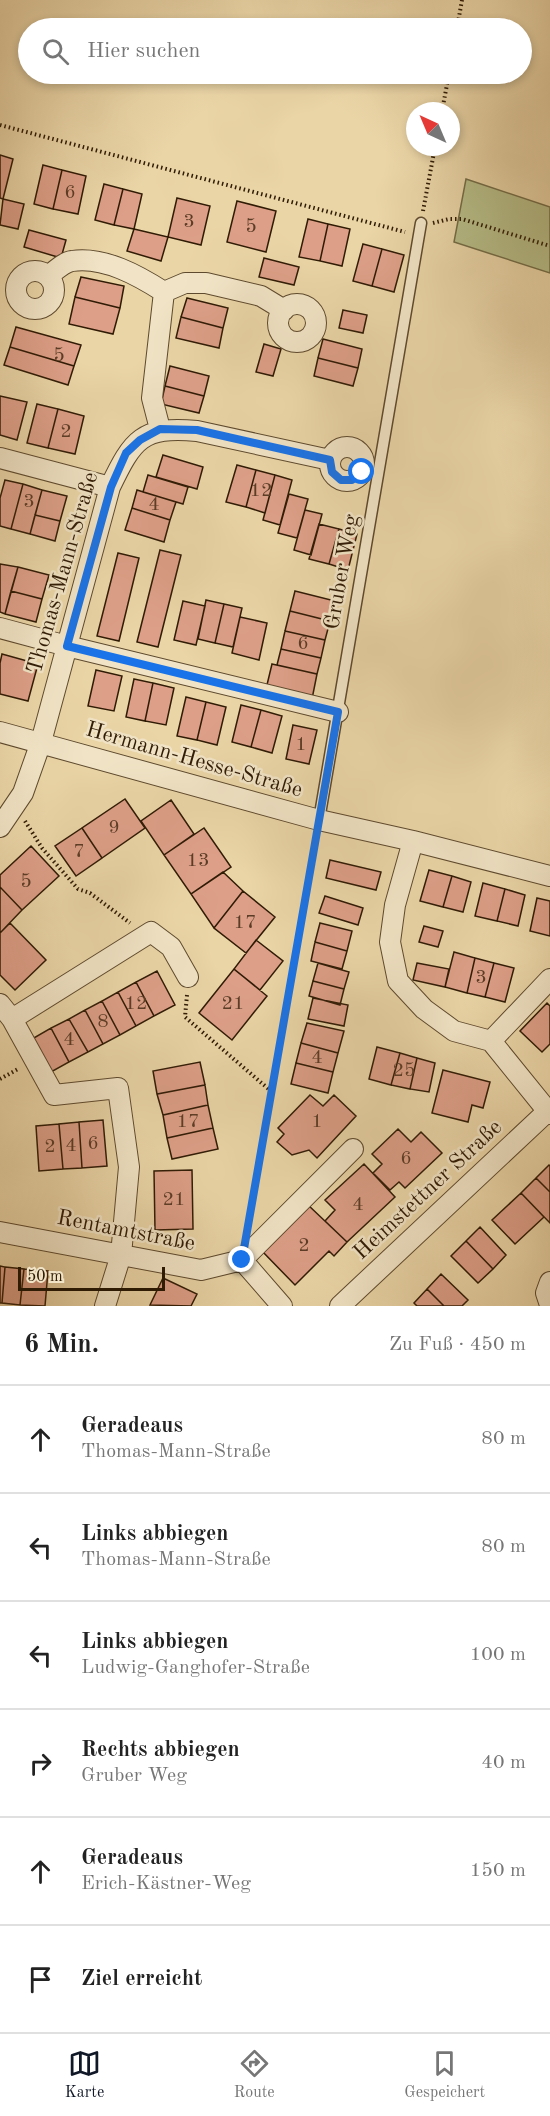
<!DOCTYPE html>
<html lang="de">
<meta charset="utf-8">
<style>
:root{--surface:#fff;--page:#f2f2f2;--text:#222;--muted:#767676;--line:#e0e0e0;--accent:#111827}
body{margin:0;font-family:"Old Standard TT",serif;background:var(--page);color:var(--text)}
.compass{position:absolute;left:406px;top:102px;width:54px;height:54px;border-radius:50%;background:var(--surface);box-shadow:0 3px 9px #0003;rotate:316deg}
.scale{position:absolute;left:18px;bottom:15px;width:147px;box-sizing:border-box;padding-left:6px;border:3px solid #301b05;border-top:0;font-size:16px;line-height:21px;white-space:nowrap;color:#301b05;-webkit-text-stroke:4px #f1e4c6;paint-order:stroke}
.stop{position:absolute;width:18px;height:18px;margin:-14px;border:4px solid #1a73e8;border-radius:50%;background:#fff}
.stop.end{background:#1a73e8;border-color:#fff;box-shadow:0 2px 6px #0008}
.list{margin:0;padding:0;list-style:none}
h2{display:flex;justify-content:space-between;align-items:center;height:78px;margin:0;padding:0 24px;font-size:26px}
h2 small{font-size:20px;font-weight:400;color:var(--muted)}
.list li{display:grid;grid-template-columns:39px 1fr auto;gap:18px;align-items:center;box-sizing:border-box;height:108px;padding:0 24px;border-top:2px solid var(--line)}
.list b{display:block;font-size:22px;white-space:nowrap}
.list p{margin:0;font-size:20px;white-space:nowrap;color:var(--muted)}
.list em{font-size:20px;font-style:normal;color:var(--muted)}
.icon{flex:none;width:33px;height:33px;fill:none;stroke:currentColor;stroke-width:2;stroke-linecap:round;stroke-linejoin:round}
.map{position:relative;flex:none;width:550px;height:1306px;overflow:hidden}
.search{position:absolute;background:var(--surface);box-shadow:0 3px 9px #0003;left:18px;right:18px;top:18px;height:66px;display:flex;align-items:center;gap:15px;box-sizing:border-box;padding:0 21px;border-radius:33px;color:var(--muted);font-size:22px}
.sheet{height:726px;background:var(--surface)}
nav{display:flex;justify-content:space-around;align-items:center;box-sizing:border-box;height:84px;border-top:2px solid var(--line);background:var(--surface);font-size:16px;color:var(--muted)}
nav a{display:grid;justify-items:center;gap:3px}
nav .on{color:var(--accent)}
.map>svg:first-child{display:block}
</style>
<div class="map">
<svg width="550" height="1306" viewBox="0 0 550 1306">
<rect width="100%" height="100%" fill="#ead5a7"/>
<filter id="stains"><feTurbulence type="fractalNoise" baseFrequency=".00333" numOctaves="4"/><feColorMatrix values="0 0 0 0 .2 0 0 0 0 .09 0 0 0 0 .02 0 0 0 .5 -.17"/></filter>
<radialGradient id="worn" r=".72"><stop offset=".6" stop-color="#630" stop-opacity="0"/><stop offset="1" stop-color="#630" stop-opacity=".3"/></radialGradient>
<path fill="#b6bd88" stroke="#736c46" stroke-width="1.5" d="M466,179l84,28v66l-96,-31z"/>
<path fill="#dd9f88" stroke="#301b05" stroke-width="1.5" d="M0,155l13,4 -10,40 -3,-1z
M43,165l19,5 -9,39 -19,-5z
M62,170l24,6 -8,38 -25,-5z
M104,184l19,5 -9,36 -19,-5z
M123,189l19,5 -8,35 -20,-4z
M177,198l33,8 -9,39 -33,-8z
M3,199l21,5 -6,25 -18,-4z
M237,201l39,10 -10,41 -39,-10z
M308,219l20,5 -8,37 -21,-4z
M328,224l22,5 -8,37 -22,-5z
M134,229l34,8 -7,24 -34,-10z
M29,230l37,10 -5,18 -37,-11z
M363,244l19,5 -10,37 -19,-5z
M382,249l22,6 -10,37 -22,-6z
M264,258l35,9 -5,18 -35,-8z
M81,277l43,9 -4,22 -45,-11z
M75,297l45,11 -7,26 -44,-10z
M187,298l41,10 -5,20 -42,-11z
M343,310l24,5 -4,18 -24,-5z
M181,317l42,11 -4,20 -43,-10z
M16,327l65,18 -7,21 -64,-19z
M323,339l39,10 -4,19 -40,-10z
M264,344l17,5 -8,27 -17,-4z
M10,347l64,19 -6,19 -64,-20z
M318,358l40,10 -5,18 -39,-10z
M170,366l39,10 -5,20 -39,-10z
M165,386l39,10 -5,17 -38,-9z
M0,396l27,6 -10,38 -17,-5z
M37,404l21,5 -10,39 -21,-5z
M58,409l26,7 -9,38 -27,-6z
M163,455l40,12 -6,22 -41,-12z
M237,465l19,5 -10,37 -20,-5z
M256,470l19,5 -10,38 -19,-6z
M148,475l40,12 -5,17 -40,-12z
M275,475l17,5 -12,45 -17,-5z
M5,480l18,4 -12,45 -11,-3v-28z
M23,484l19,6 -12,44 -19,-5z
M42,490l25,6 -7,25 -25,-6z
M137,490l39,12 -6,18 -38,-12z
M289,494l19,5 -11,39 -19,-5z
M132,508l38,12 -6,22 -39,-12z
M305,510l17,4 -11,41 -17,-5z
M35,515l25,6 -5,20 -25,-7z
M319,524l20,5 -10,35 -20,-5z
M339,529l18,5 -9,36 -19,-6z
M160,550l21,5 -23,92 -21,-5z
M118,553l21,5 -20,83 -22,-5z
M0,564l18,3 -13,47 -5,-2z
M18,567l31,8 -7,24 -31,-8z
M11,591l31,8 -6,23 -31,-8z
M295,591l40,10 -5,20 -40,-10z
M206,600l18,4 -9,39 -17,-4z
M183,601l22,5 -9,39 -22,-5z
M224,604l18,4 -9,39 -18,-4z
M290,611l40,10 -5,19 -40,-9z
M240,617l27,6 -8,37 -27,-7z
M285,631l40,9 -4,18 -40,-9z
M281,649l40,9 -4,16 -40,-9z
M2,654l36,10 -10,37 -28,-7v-31z
M272,664l45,10 -5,25 -46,-10z
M96,670l26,6 -8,35 -26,-5z
M134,679l19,4 -8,38 -19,-4z
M153,683l21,5 -8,37 -21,-4z
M186,697l20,5 -9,38 -20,-4z
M206,702l20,5 -9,38 -20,-5z
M241,705l20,5 -10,37 -19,-5z
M261,710l21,6 -10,37 -21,-6z
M293,725l24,5 -8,34 -23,-5z
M125,799l20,29 -43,30 -20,-30z
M171,800l23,34 -30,21 -23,-34z
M82,828l20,30 -26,18 -21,-30z
M204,828l27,39 -40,27 -27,-39z
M31,846l28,30 -37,34 -22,-23v-12z
M330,860l51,12 -5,18 -50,-12z
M429,870l23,6 -9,31 -23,-6z
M223,872l20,19 -29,37 -23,-34z
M452,876l19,6 -8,30 -20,-5z
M483,883l22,6 -8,32 -22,-5z
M0,887l22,23 -22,23z
M505,889l20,6 -7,31 -21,-5z
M243,891l32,26 -29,36 -32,-25z
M325,896l38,12 -5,17 -39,-12z
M537,898l13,3v35l-20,-5z
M10,923l36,37 -31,30 -15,-15v-42z
M320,923l32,8 -5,20 -32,-9z
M424,926l19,5 -5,16 -19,-5z
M256,940l27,21 -23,29 -26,-21z
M315,942l32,9 -5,18 -31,-8z
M454,952l21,6 -8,35 -22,-6z
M475,958l19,5 -9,34 -18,-4z
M318,963l31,9 -5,17 -31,-8z
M417,963l32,6 -4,18 -32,-7z
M494,963l20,5 -9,34 -20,-5z
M234,969l33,27 -35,44 -33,-27z
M157,971l18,34 -21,11 -18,-34z
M313,981l31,8 -4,16 -31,-9z
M136,982l18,34 -18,10 -18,-34z
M118,992l18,34 -16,9 -18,-34z
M313,998l35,7 -4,21 -36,-7z
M102,1001l18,34 -17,9 -18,-34z
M547,1003l3,3v38l-8,8 -22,-21z
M85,1010l18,34 -15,8 -19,-33z
M69,1019l19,33 -19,10 -18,-34z
M307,1023l37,8 -6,22 -37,-10z
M51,1028l18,34 -18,10 -19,-33z
M301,1043l37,10 -5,19 -37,-9z
M377,1047l23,6 -9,32 -22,-6z
M400,1053l17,5 -7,31 -19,-4z
M417,1058l18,5 -6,29 -19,-3z
M200,1062l5,23 -48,9 -4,-23z
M296,1063l37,9 -5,21 -37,-9z
M443,1070l47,12 -7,26 -11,-3 -4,17 -36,-9z
M205,1085l3,20 -45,10 -6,-21z
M310,1095l13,11 11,-11 22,21 -39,42 -8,-8 -17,5 -15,-13 7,-8 -6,-6z
M208,1105l5,23 -46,10 -4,-23z
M103,1120l4,46 -25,2 -3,-46z
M79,1122l3,46 -19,1 -4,-45z
M59,1124l4,45 -24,2 -3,-45z
M213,1128l5,21 -46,10 -5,-21z
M398,1129l13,13 10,-10 21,21 -37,35 -6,-6 -9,8 -17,-17 9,-9 -10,-10z
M364,1164l31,33 -48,45 -22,-21 10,-11 -10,-10z
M549,1165l1,1v26l-14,-14z
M192,1170l1,59 -38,1 -1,-59z
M536,1178l14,14v31l-29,-30z
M521,1193l23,24 -29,27 -23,-24z
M307,1204l40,38 -13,14 -5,-5 -34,34 -34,-35z
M480,1227l26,28 -13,14 -27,-28z
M466,1241l27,28 -15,14 -27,-27z
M0,1266l5,1 -3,36h-2z
M5,1267l19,2 -4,36 -18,-2z
M24,1269l24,2 -3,35 -25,-1z
M441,1274l27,26 -6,6h-18l-17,-17z
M163,1278l34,16 -6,12 -41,-1z
M427,1289l17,17h-27l-3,-3z"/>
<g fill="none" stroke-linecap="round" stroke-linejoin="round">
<g stroke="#5e4a2e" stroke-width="13">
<path id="lane" d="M319,820l102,-597"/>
</g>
<g stroke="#5e4a2e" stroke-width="22">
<path id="street" d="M16 290a19 19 0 1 1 38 0a19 19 0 1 1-38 0Z
M48,276c7,-5 16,-14 24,-15 32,-5 67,15 92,31
M164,292l21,-9h21l55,13 23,14
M278 323a19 19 0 1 1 38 0a19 19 0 1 1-38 0Z
M160,429l-8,-31 12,-106
M330 464a17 17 0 1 1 34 0a17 17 0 1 1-34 0Z
M0,458l110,29
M0,628l67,18 271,66
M0,732l319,88 94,21 137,35
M0,827l23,-34 18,-51 69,-255c23,-48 32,-61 87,-56l133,29
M413,841l-18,64 -5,37 8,39 26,28 30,22 37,10 59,73
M0,1004l12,15 42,76 64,-7 11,79 -8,88 -16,51
M12,1019l139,-87 20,15 17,30
M491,1041l59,-62
M0,1232l201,38 41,-10
M242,1260l111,-111
M242,1260l40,46
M550,1282l-4,11 4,12
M340,1306l210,-197"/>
</g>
<path stroke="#301b05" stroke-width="4" stroke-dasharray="1.5 3" stroke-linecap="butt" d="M457,28l5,-28
M442,111l7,-37
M0,125l405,107
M423,211l12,-64
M433,223l16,-4h13l88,27
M25,821l17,27 36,41 12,4 40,30
M187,995l-2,22 87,75
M0,1079l18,-10
M248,1228l68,-389"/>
<use href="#lane" stroke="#f1e4c6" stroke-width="10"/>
<use href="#street" stroke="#f1e4c6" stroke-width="20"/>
</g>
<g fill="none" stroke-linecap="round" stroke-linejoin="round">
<path stroke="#1a73e8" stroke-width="8" d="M242,1260l96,-548 -271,-66 44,-159 15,-34 14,-13 20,-11 37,1 133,30 2,12 9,8h11l10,-8"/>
</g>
<g text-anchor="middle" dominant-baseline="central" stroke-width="5" stroke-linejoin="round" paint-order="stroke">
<g font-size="20" fill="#5b3c26">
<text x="70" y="193">6</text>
<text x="189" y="222">3</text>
<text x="251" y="227">5</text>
<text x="59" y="356">5</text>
<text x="66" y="432">2</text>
<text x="261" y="491">12</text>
<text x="29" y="502">3</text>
<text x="154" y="505">4</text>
<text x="303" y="644">6</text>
<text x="301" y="745">1</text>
<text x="114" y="828">9</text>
<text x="79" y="852">7</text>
<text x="198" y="861">13</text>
<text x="26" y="882">5</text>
<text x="245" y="923">17</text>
<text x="481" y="978">3</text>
<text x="136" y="1004">12</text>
<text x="233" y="1004">21</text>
<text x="103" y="1022">8</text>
<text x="69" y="1040">4</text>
<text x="317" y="1058">4</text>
<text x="404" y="1071">25</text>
<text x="188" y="1122">17</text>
<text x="317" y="1122">1</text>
<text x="93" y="1144">6</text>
<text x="71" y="1146">4</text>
<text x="50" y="1147">2</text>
<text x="406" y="1159">6</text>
<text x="174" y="1200">21</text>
<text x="358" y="1205">4</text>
<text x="304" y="1246">2</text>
</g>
<g font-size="22" fill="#301b05" stroke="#f1e4c6">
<text transform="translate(342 572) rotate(-80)">Gruber Weg</text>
<text transform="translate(63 573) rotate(-74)">Thomas-Mann-Straße</text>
<text transform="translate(194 760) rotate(16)">Hermann-Hesse-Straße</text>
<text transform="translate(428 1190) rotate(-43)">Heimstettner Straße</text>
<text transform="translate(126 1231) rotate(11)">Rentamtstraße</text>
</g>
</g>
<rect width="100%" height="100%" filter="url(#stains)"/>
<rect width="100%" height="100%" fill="url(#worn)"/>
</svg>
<svg class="compass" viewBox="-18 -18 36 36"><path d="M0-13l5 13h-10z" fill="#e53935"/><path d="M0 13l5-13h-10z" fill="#767676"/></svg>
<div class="scale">50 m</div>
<div class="stop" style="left:362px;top:472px"></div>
<div class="stop end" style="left:242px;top:1260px"></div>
<div class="search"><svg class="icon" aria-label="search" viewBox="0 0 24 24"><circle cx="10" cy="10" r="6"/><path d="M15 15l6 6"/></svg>Hier suchen</div>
</div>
<section class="sheet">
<h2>6 Min.<small>Zu Fuß · 450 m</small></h2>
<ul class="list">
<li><svg class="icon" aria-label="ahead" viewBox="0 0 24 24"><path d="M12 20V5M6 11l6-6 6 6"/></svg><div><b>Geradeaus</b><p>Thomas-Mann-Straße</p></div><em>80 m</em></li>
<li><svg class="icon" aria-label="left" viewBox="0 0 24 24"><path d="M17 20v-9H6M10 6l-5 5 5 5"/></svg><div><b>Links abbiegen</b><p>Thomas-Mann-Straße</p></div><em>80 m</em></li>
<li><svg class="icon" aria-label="left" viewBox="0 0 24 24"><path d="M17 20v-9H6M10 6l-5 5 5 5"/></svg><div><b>Links abbiegen</b><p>Ludwig-Ganghofer-Straße</p></div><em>100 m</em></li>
<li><svg class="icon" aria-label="right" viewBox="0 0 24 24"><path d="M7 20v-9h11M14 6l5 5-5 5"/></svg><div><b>Rechts abbiegen</b><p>Gruber Weg</p></div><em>40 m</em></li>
<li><svg class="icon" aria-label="ahead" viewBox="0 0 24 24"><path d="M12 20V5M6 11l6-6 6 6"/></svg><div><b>Geradeaus</b><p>Erich-Kästner-Weg</p></div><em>150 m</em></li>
<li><svg class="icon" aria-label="arrive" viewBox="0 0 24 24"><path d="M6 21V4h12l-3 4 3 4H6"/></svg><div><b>Ziel erreicht</b></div></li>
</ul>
</section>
<nav>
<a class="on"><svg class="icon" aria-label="map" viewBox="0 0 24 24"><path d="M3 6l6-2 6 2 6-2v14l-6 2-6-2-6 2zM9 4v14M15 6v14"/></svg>Karte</a>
<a><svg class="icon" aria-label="directions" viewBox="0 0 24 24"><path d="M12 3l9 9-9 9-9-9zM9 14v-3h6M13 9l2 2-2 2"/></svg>Route</a>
<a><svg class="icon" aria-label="saved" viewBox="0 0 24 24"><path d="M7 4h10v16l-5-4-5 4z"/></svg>Gespeichert</a>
</nav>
